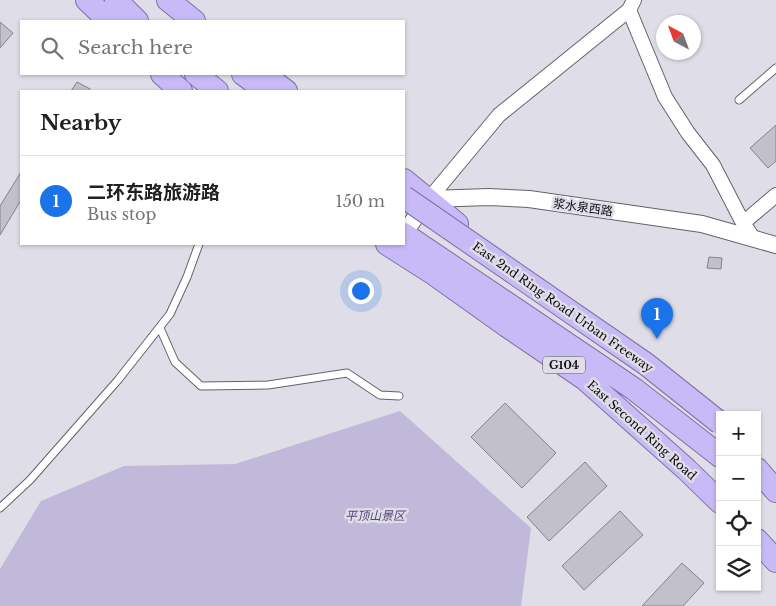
<!DOCTYPE html>
<meta charset="utf-8">
<style>
:root{--surface:#fff;--page:#f6f6f6;--text:#202124;--muted:#757577;--line:#e0e0e0;--accent:#1a73e8}
body{margin:0;font-family:"Libre Baskerville","Noto Sans SC",serif;background:var(--page);color:var(--text)}
.controls{position:absolute;right:15px;bottom:15px;display:grid;overflow:hidden;border-radius:0px;box-shadow:0 1px 4px #0004}
.controls button{width:45px;height:45px;display:grid;place-items:center;padding:0;border:0;border-bottom:1px solid var(--line);background:var(--surface);color:var(--text);font:25px sans-serif}
.compass{position:absolute;left:656px;top:15px;width:45px;height:45px;border-radius:50%;background:var(--surface);box-shadow:0 1px 4px #0004;rotate:319deg}
.you{position:absolute;left:360px;top:290px;width:18px;height:18px;margin:-12px;border:4px solid #fff;border-radius:50%;background:#1a73e8;box-shadow:0 0 0 8px #1a73e833}
.badge{display:grid;place-items:center;width:32px;height:32px;border-radius:50%;background:var(--accent);color:#fff;font-size:16px;font-weight:700}
.pin{position:absolute;translate:-50% -41px;filter:drop-shadow(0 1px 2px #0008)}
.pin::after{content:'';position:absolute;top:26px;width:18px;height:15px;background:inherit;clip-path:polygon(0 0,100% 0,50% 100%)}
.list{margin:0;padding:0;list-style:none}
h2{display:flex;justify-content:space-between;align-items:center;height:65px;margin:0;padding:0 20px;font-size:21px}
h2 small{font-size:16px;font-weight:400;color:var(--muted)}
.list li{display:grid;grid-template-columns:32px 1fr auto;gap:15px;align-items:center;box-sizing:border-box;height:90px;padding:0 20px;border-top:1px solid var(--line)}
.list b{display:block;font-size:19px;white-space:nowrap}
.list p{margin:0;font-size:16px;white-space:nowrap;color:var(--muted)}
.list em{font-size:16px;font-style:normal;color:var(--muted)}
.icon{flex:none;width:28px;height:28px;fill:none;stroke:currentColor;stroke-width:2;stroke-linecap:round;stroke-linejoin:round}
.map{position:relative;flex:none;width:776px;height:606px;overflow:hidden}
.search{position:absolute;background:var(--surface);box-shadow:0 1px 4px #0004;left:20px;top:20px;width:385px;height:55px;display:flex;align-items:center;gap:12px;box-sizing:border-box;padding:0 18px;border-radius:0px;color:var(--muted);font-size:19px}
.panel{position:absolute;background:var(--surface);box-shadow:0 1px 4px #0004;left:20px;top:90px;width:385px;height:155px;border-radius:0px}
.map>svg:first-child{display:block}
</style>
<div class="map">
<svg width="776" height="606" viewBox="0 0 776 606">
<rect width="100%" height="100%" fill="#dfdde7"/>
<path fill="#c0b9da" d="M400,411l131,117 -10,78h-521v-37l41,-68 83,-35 111,-2z"/>
<path fill="#c2c0ca" stroke="#84828c" d="M0,22l13,11 -13,15z
M77,82l13,7 -1,2h-18z
M776,125v36l-8,7 -18,-20z
M21,172v28l-21,35v-29z
M709,257l13,1 -1,11 -14,-1z
M505,403l51,50 -34,35 -51,-51z
M585,462l22,24 -58,55 -22,-24z
M620,511l23,24 -59,55 -22,-24z
M682,563l22,20 -21,23h-41z"/>
<g fill="none" stroke-linecap="round" stroke-linejoin="round">
<g stroke="#64626b" stroke-width="9">
<path id="service" d="M739,100l37,-32
M160,328l15,34 26,24 67,-1 79,-12 33,22 19,1
M0,508l30,-28 88,-100 52,-66 17,-37 12,-33"/>
</g>
<g stroke="#64626b" stroke-width="16">
<path id="minor" d="M629,10l36,87 23,36 25,32 30,58 10,15
M429,199l70,-84 130,-105 5,-10
M743,223l33,-28"/>
</g>
<g stroke="#64626b" stroke-width="18">
<path id="tertiary" d="M404,233l25,-34 60,-2 40,2 173,25 74,21"/>
</g>
<g stroke="#7d72a4" stroke-width="24">
<path id="trunk" d="M87,0l22,21
M116,0l21,21
M168,0l26,21
M162,74l19,17
M196,74l21,17
M243,74l23,17
M263,74l23,17
M404,180l53,44
M404,234l230,155 86,67
M387,244l47,30 73,52 78,53 101,90 34,33
M757,469l19,22
M757,540l19,21"/>
</g>
<use href="#service" stroke="#fff" stroke-width="7"/>
<use href="#minor" stroke="#fff" stroke-width="14"/>
<use href="#tertiary" stroke="#fff" stroke-width="16"/>
<use href="#trunk" stroke="#c8baf7" stroke-width="22"/>
<g stroke="#7d72a4" stroke-width="24" stroke-linecap="butt">
<path id="trunk-bridge" d="M404,197l242,167 74,59"/>
</g>
<use href="#trunk-bridge" stroke="#c8baf7" stroke-width="22"/>
</g>
<g text-anchor="middle" dominant-baseline="central" stroke-width="5" stroke-linejoin="round" paint-order="stroke">
<rect fill="#dfdde7" stroke="#4b4a4f" stroke-width="1" x="543" y="356.5" width="42" height="17" rx="4"/>
<g font-size="11" font-weight="bold" fill="#0b0b0e">
<text x="564" y="365">G104</text>
</g>
<g font-size="12" fill="#0b0b0e" stroke="#dfdde7">
<text transform="translate(583 207) rotate(8)">浆水泉西路</text>
<text transform="translate(563 307) rotate(35)">East 2nd Ring Road Urban Freeway</text>
<text transform="translate(642 430) rotate(42)">East Second Ring Road</text>
</g>
<g font-size="12" font-style="italic" fill="#53457a" stroke="#dfdde7">
<text x="375" y="515">平顶山景区</text>
</g>
</g>
</svg>
<div class="controls">
<button>+</button>
<button>−</button>
<button><svg class="icon" aria-label="locate" viewBox="0 0 24 24"><circle cx="12" cy="12" r="6"/><path d="M12 2v4M12 18v4M2 12h4M18 12h4"/></svg></button>
<button><svg class="icon" aria-label="layers" viewBox="0 0 24 24"><path d="M12 4l9 5-9 5-9-5zM3 14l9 5 9-5"/></svg></button>
</div>
<svg class="compass" viewBox="-18 -18 36 36"><path d="M0-13l5 13h-10z" fill="#e53935"/><path d="M0 13l5-13h-10z" fill="#757577"/></svg>
<div class="you"></div>
<div class="pin badge" style="left:657px;top:339px">1</div>
<div class="search"><svg class="icon" aria-label="search" viewBox="0 0 24 24"><circle cx="10" cy="10" r="6"/><path d="M15 15l6 6"/></svg>Search here</div>
<section class="panel">
<h2>Nearby<small></small></h2>
<ul class="list">
<li><span class="badge">1</span><div><b>二环东路旅游路</b><p>Bus stop</p></div><em>150 m</em></li>
</ul>
</section>
</div>
